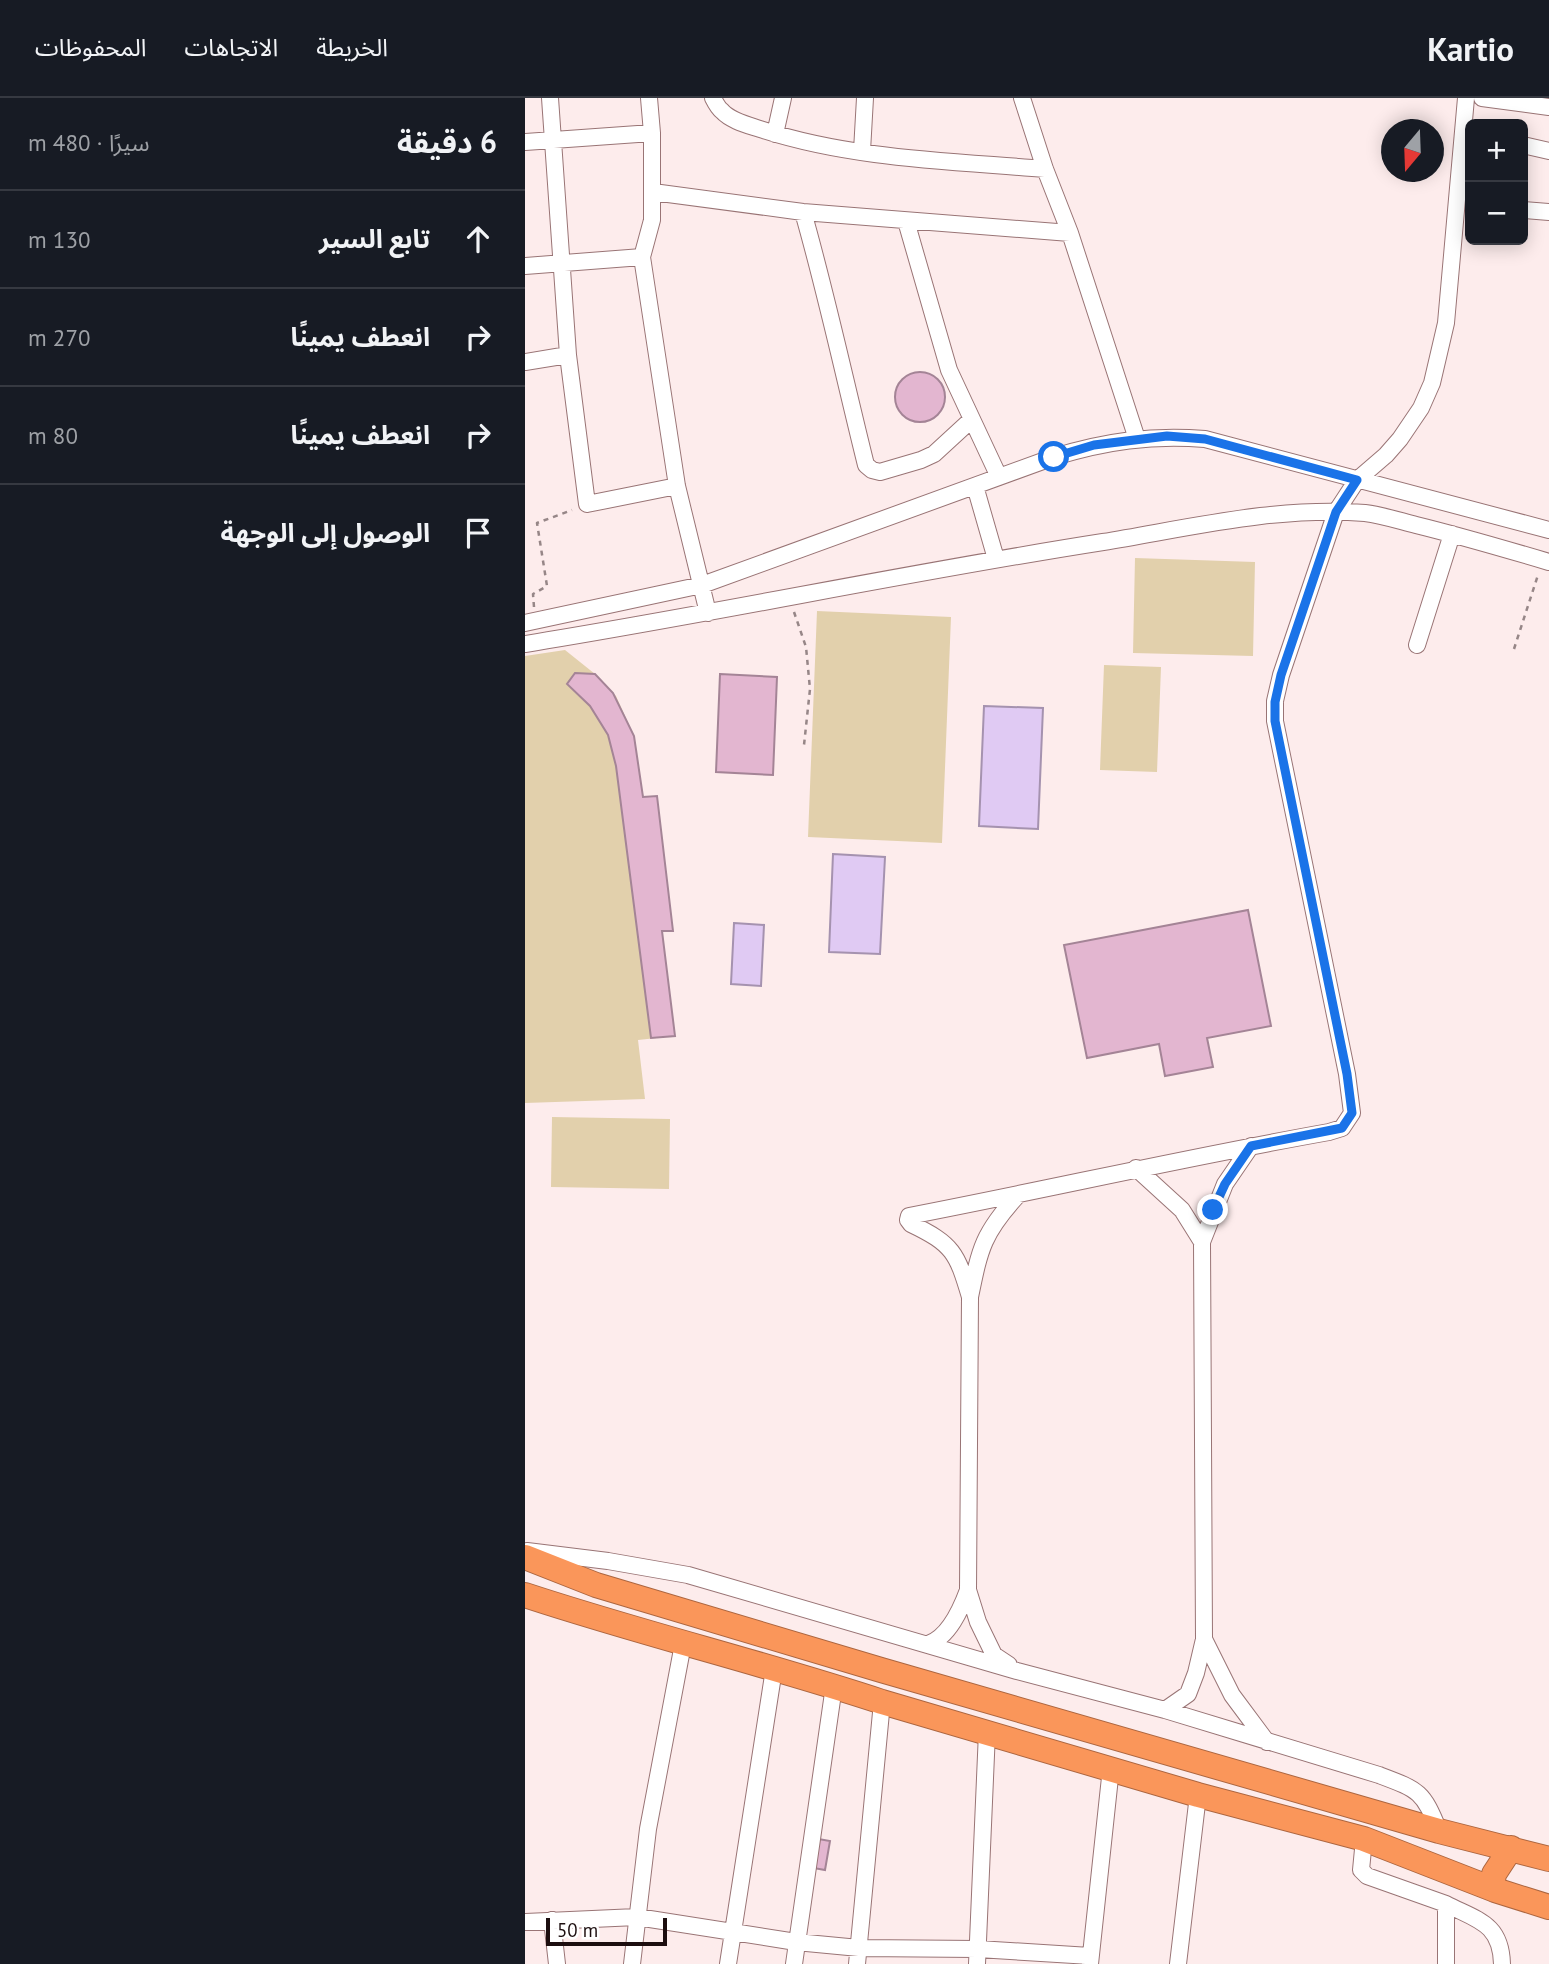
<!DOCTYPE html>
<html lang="ar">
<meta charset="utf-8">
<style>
:root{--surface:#171b24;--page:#242831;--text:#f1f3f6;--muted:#9ea1a6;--line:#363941}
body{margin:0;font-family:"PT Sans","Noto Sans Arabic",sans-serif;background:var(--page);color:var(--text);direction:rtl}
.controls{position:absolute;right:21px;top:21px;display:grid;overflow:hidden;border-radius:10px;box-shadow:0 4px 18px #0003}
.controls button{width:63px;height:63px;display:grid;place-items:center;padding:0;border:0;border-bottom:2px solid var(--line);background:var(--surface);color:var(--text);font:35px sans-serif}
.compass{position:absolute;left:856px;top:21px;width:63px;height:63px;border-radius:50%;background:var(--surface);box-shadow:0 4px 18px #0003;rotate:199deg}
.scale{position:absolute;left:21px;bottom:18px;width:121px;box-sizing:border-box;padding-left:7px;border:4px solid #1c0e0f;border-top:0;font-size:19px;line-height:24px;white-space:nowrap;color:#1c0e0f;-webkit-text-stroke:5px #fefefe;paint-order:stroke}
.stop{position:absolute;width:21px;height:21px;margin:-16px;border:5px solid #1a73e8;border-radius:50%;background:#fff}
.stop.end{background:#1a73e8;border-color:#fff;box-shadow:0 2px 7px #0008}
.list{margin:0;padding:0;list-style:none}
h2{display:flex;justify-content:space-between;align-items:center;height:91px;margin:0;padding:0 28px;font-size:30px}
h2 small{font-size:23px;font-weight:400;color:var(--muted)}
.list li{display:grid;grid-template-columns:46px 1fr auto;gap:21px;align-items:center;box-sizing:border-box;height:98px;padding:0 28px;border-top:2px solid var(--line)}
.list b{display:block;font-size:26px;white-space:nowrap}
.list em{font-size:23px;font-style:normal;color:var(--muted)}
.icon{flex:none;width:38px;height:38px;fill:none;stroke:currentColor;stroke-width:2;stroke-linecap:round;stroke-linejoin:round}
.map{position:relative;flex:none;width:1024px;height:1866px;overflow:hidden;direction:ltr}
header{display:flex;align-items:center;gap:42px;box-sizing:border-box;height:98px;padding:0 35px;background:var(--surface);border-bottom:2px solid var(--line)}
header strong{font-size:33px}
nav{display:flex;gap:38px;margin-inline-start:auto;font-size:24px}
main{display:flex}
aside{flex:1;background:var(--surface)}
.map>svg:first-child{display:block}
</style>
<header>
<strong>Kartio</strong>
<nav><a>الخريطة</a><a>الاتجاهات</a><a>المحفوظات</a></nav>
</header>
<main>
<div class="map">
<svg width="1024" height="1866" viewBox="0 0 1024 1866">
<rect width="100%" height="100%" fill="#fdecec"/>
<path fill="#e2d0ac" d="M610,460l120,4 -2,94 -120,-3z
M292,513l134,6 -9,226 -134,-6z
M40,552l30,24 21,22 18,40 9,61 30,134 -11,1 13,104 -37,4 7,59 -120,4v-447z
M579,567l57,2 -4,105 -57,-2z
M27,1019l118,2 -1,70 -118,-2z"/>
<path fill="#e0caf3" stroke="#a592af" stroke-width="2" d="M459,608l59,2 -5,121 -59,-3z
M308,756l52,3 -5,97 -51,-2z
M209,825l30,2 -3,61 -30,-2z"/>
<path fill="#e3b6d0" stroke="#a48496" stroke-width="2" d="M370 299a25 25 0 1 1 50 0a25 25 0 1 1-50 0Z
M50,575l20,1 18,19 21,43 9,61 14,-1 16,135h-11l13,105 -24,2 -35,-272 -8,-31 -18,-29 -23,-22z
M195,576l57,3 -4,98 -57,-3z
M723,812l23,116 -64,12 6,29 -48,9 -6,-32 -72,14 -23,-113z
M288,1740l17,3 -5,29 -17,-3z"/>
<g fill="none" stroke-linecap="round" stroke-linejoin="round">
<g stroke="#997475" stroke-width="18">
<path id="minor" d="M25,0l18,257 19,149 90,-18
M124,0l3,35v87l-10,37 35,229 31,127
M188,0c2,4 5,10 9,13 9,10 26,14 38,18 91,30 190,32 285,40
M497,0l23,71 25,64 67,206
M957,0l67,9
M250,36l8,-36
M0,44l127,-9
M998,47l26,6
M337,53l3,-53
M128,94l150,20 267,21
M998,112l26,2
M278,114c24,84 42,169 63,253l6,5 8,2 41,-12 13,-6 37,-34
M381,123l43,149 50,107
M0,168l117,-9
M0,264l43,-7
M450,388l21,73
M0,525l177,-38 352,-128c53,-16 96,-22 151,-18l344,91
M0,546c193,-31 385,-72 578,-102 86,-14 174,-36 262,-29 17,2 35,8 51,12 45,11 89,24 133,37
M892,547l35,-111
M611,1070l46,42 20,32
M445,1199c-13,-44 -17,-53 -59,-73l-3,-4 1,-4c140,-27 279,-59 420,-84l13,-4 10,-15 -5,-39 -72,-353v-20l6,-26 55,-163 21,-32 29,-25 14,-16 21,-31 11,-25 14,-60 20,-225
M2,1453l81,10 80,14 329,96 148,39 214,65c40,15 44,16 60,56
M443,1492l10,32 16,33 15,10
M679,1541l28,56 35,47
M403,1546c21,-7 33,-35 40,-54l2,-293c10,-49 13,-64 48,-102
M640,1612l23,-16 8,-21 8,-34 -2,-397 23,-58 26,-38
M839,1741l-3,31 6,6 79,28v60
M921,1806c31,16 55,19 56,60
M27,1822l5,44
M0,1824l112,-5 159,25 63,6 119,1 112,7
M107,1866l16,-135 35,-185
M203,1866l46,-295
M269,1866l40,-278
M332,1866l25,-262
M452,1866l10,-232
M565,1866l21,-196
M653,1866l20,-169"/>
</g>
<g stroke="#ac6640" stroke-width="26">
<path id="highway" d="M0,1459l71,28 285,85 558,161 110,28
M0,1497c118,39 239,68 357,107l316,93 166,44 131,51 54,17
M970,1792l-3,-3 2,-13 17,-26"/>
</g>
<path stroke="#968687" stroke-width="2.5" stroke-dasharray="5 5" stroke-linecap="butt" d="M9,509l-1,-13 14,-8 -10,-63 35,-13
M269,514l12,35 4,42 -6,56
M989,551l24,-74"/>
<use href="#minor" stroke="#fff" stroke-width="16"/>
<use href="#highway" stroke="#fa965a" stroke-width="24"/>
</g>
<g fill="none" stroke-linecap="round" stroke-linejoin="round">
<path stroke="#1a73e8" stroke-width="9" d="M529,359l40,-12 73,-9 38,3 152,41 -21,32 -55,163 -6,27v19l72,353 5,39 -10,15 -91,18 -26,38 -12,26"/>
</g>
</svg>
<div class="controls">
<button>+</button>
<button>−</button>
</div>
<svg class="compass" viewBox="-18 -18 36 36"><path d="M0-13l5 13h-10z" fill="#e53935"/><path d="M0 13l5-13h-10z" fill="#9ea1a6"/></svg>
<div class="scale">50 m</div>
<div class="stop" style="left:529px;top:359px"></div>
<div class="stop end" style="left:688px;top:1112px"></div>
</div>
<aside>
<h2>6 دقيقة<small>سيرًا · 480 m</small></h2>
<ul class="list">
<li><svg class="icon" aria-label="ahead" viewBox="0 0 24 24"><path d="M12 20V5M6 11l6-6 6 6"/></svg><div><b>تابع السير</b></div><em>130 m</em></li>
<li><svg class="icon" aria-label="right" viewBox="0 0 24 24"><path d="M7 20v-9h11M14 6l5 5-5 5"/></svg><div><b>انعطف يمينًا</b></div><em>270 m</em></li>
<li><svg class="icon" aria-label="right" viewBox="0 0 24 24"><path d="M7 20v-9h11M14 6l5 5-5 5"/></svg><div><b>انعطف يمينًا</b></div><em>80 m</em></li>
<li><svg class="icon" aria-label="arrive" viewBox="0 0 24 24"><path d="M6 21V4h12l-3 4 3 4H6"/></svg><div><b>الوصول إلى الوجهة</b></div></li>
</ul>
</aside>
</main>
